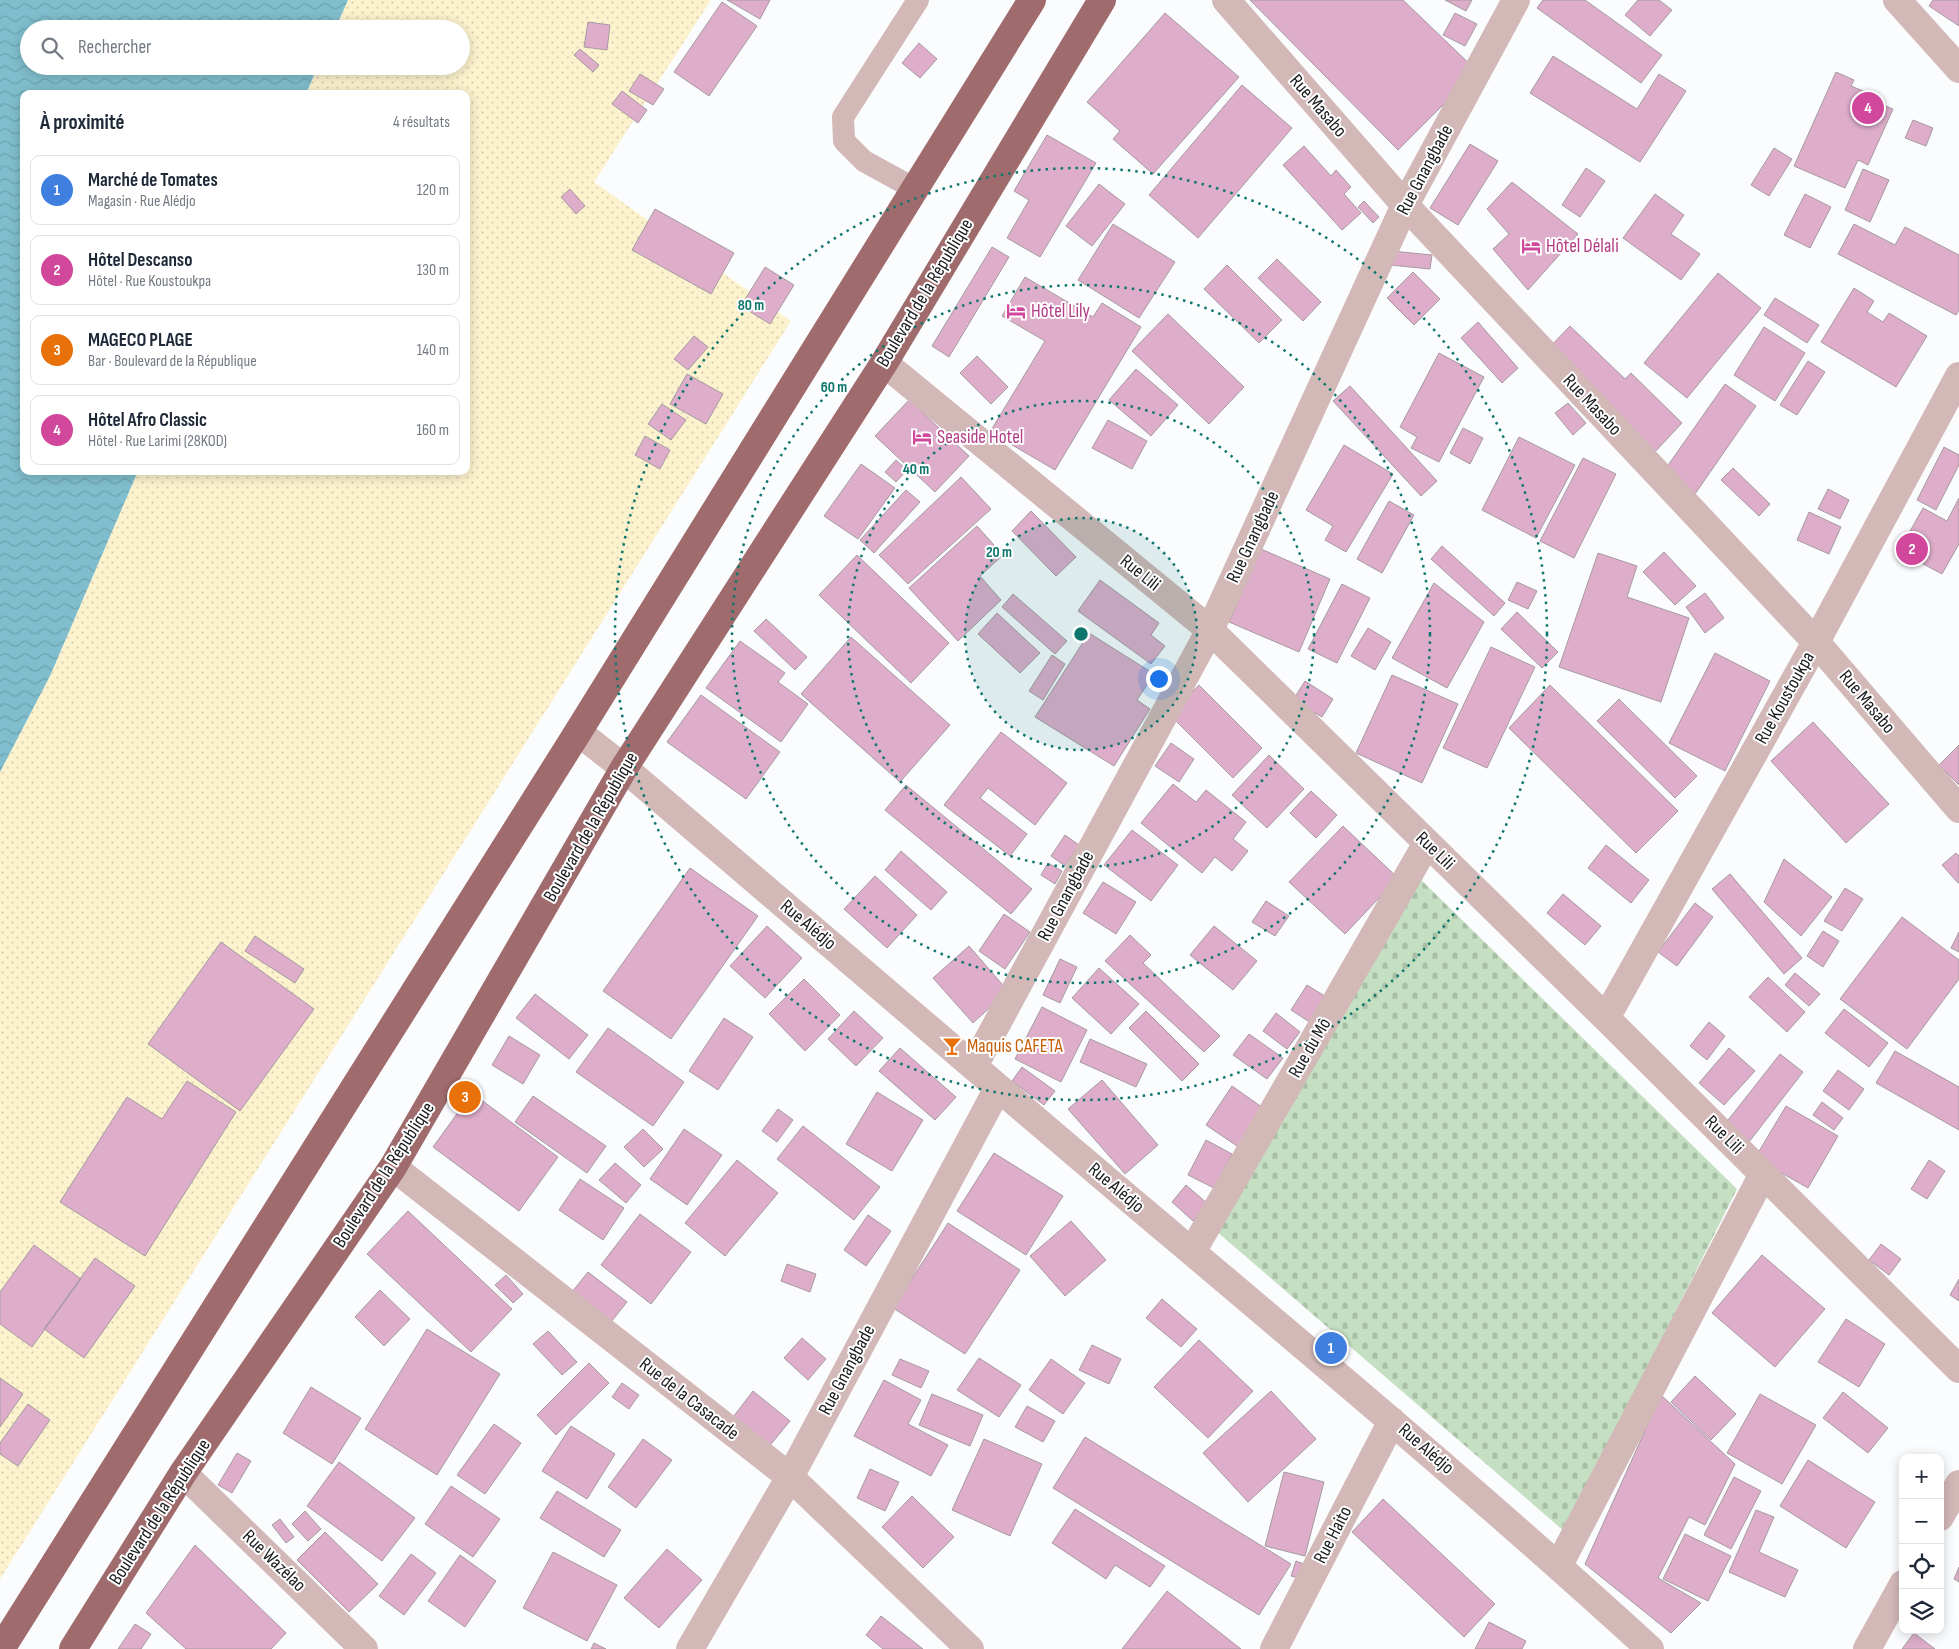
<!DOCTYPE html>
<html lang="fr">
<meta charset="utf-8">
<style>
:root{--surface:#fff;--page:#f6f6f7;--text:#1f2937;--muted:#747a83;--line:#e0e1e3;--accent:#ea580c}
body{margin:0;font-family:"Sofia Sans Condensed",sans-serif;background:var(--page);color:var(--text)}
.controls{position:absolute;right:15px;bottom:15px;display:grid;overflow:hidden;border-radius:10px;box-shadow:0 2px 12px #0003}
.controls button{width:45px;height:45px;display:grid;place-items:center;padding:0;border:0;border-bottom:1px solid var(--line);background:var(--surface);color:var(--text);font:25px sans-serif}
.you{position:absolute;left:1158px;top:678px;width:18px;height:18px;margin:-12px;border:4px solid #fff;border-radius:50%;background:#1a73e8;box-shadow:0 0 0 8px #1a73e833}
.badge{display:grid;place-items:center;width:32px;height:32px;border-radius:50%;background:var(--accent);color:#fff;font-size:16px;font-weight:700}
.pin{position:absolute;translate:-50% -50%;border:2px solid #fff;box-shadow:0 1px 5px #0006}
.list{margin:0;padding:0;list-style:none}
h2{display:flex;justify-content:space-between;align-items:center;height:65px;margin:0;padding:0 20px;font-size:21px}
h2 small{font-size:16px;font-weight:400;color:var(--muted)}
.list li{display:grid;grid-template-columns:32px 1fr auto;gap:15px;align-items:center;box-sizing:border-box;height:70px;margin:0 10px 10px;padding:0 10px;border:1px solid var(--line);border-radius:10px}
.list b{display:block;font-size:19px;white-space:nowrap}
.list p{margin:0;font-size:16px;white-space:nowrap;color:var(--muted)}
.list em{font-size:16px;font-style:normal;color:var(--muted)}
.icon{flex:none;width:28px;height:28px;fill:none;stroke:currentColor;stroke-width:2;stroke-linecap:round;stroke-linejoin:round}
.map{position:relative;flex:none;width:1959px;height:1649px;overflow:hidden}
.search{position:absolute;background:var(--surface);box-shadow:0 2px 12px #0003;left:20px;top:20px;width:450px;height:55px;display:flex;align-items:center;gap:12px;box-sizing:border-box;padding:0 18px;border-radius:28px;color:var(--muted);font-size:19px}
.panel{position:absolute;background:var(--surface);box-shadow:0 2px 12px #0003;left:20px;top:90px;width:450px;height:385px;border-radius:10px}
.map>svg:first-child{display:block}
</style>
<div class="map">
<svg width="1959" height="1649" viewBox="0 0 1959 1649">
<defs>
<pattern id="sand-dots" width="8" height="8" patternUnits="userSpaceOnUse" patternTransform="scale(1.25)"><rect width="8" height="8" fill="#fcf2cd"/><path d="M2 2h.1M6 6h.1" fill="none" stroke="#d7cfb0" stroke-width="1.8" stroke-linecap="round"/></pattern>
<pattern id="cemetery-stones" width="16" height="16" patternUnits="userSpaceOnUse" patternTransform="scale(1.25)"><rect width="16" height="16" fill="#c4dfc2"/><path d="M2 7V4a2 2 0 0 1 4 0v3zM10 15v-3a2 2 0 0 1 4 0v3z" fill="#a8bfa6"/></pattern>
<pattern id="water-waves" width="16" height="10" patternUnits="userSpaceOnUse" patternTransform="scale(1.25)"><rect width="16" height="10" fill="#80becd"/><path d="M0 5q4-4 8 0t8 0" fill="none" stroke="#6ea3b0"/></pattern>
</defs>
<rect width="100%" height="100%" fill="#fbfcfe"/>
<path fill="url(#sand-dots)" d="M348,0h363l-117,182 197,139 -791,1258v-807l50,-96 88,-205h328v-377h-160l12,-28h143v-37h-126z"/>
<path fill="url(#cemetery-stones)" d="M1416,875l321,314 -172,343 -350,-302z"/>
<path fill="url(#water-waves)" d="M0,0h348l-13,29h-306v37h289l-12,28h-282v377h114l-88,205 -50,96z"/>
<path fill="#ddadca" stroke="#a59ba1" d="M727,0h43l-10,19z
M1250,0h153l74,71 -79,79z
M1445,0h27l-6,11z
M1543,0h42l77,55 -21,28 -104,-75z
M1638,0h21l13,10 -22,26 -25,-21z
M1933,0h26v26l-30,-20z
M722,2l35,24 -48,70 -35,-24z
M1165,13l74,64 -86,97 -40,-35 7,-8 -33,-29z
M1455,13l22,11 -12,22 -22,-11z
M588,22l22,3 -3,25 -23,-3z
M919,43l18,16 -17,19 -18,-15z
M580,49l19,16 -6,7 -19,-17z
M1553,56l84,53 22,-35 27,17 -46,71 -110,-69z
M1836,72l18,8 -3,6 22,9 -3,5 23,9 -25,56 -10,-5 -13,28 -51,-22z
M640,74l24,15 -11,16 -24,-14z
M1242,85l50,43 -94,110 -49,-43z
M622,91l25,19 -9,13 -26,-19z
M1913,120l20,8 -7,18 -21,-8z
M1047,135l49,28 -56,94 -33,-19 22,-38 -15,-9z
M1470,144l28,17 -40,64 -28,-17z
M1304,146l27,30 5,-6 15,17 -7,7 17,19 -19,17 -59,-65z
M1774,148l18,11 -23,37 -18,-11z
M1586,168l19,13 -25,36 -18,-12z
M1863,169l26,11 -19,42 -25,-12z
M1512,182l66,52 -50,56 -35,-41 16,-15 -22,-25z
M1099,184l26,20 -33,42 -26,-20z
M570,189l15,17 -9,8 -15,-17z
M1655,194l29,21 -13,19 29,20 -19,26 -58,-42z
M1805,194l26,13 -21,41 -26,-13z
M1364,201l15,16 -6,6 -15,-16z
M655,209l79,44 -23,41 -79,-44z
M1113,224l62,38 -36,56 -61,-38z
M1854,224l41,21 10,-18 54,28v55l-3,5 -118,-61z
M992,247l17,10 -60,100 -17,-11z
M1392,251l40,4 -2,14 -40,-4z
M1277,259l44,43 -18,19 -45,-43z
M1227,265l55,55 -23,23 -55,-54z
M765,267l29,18 -24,39 -29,-18z
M1413,272l27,27 -26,26 -27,-27z
M1718,273l43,35 -74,90 -43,-35z
M1025,277l68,40 9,-14 39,24 -86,143 -65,-38 55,-91 -43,-25z
M1854,288l20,13 -7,11 16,10 6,-9 38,23 -31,51 -75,-45z
M1775,298l44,27 -12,18 -43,-28z
M1168,314l76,73 -35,37 -77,-73z
M1478,322l40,46 -16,15 -41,-45z
M1570,326l55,53 6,-6 51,50 -29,31 -107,-103z
M1764,327l41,26 -30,48 -41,-26z
M694,336l14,11 -20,23 -14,-11z
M1439,353l45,24 -45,85 -28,-14 6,-11 -17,-10z
M977,356l31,31 -17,17 -31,-31z
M1808,361l17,11 -28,43 -17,-10z
M1136,369l42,36 -27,31 -42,-36z
M687,374l36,20 -17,30 -36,-20z
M1725,384l31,22 -61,88 -31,-23z
M1350,386l87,95 -16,15 -88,-95z
M909,400l60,56 -34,36 -60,-56z
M1568,403l18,20 -13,12 -18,-22z
M662,404l24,16 -15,20 -23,-16z
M1108,420l39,21 -15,28 -40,-21z
M1463,428l20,10 -13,26 -20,-11z
M645,436l25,14 -10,19 -25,-14z
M1519,437l56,28 -39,73 -54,-28z
M1344,445l49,29 -47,78 -21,-12 8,-14 -27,-16z
M1944,447l15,8v10l-23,45 -19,-10z
M1583,458l33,16 -42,84 -34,-17z
M896,460l11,10 -11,12 -11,-10z
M861,464l34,24 -37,51 -34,-23z
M1733,468l37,36 -11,12 -38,-36z
M961,477l30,32 -83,75 -29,-29z
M1828,489l21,11 -9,19 -22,-10z
M906,490l14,12 -46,51 -14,-13z
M1959,498v46l-17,30 -43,-23 24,-43 24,13z
M1389,501l25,14 -32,58 -25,-14z
M1031,511l45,46 -20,19 -44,-45z
M1809,512l32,15 -12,27 -32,-14z
M977,526l26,29 -23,21 21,24 -43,41 -49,-53z
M1442,546l63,57 -11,13 -63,-57z
M1261,549l69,30 -31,73 -70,-30z
M1664,552l32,34 -21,19 -32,-33z
M1598,553l39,13 -10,31 62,21 -28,84 -102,-35z
M857,555l92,88 -38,40 -92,-88z
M1100,580l59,43 -8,12 14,11 -14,18 -73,-53z
M1517,582l20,9 -9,18 -20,-9z
M1434,583l50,39 -37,66 -55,-30z
M1342,584l28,14 -33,65 -29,-14z
M1705,593l19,25 -19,15 -19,-26z
M1013,594l54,47 -12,13 -53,-47z
M1517,612l41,40 -16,16 -41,-39z
M997,613l43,40 -20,20 -42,-39z
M766,619l41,38 -12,13 -41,-39z
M1368,628l23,14 -16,28 -24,-14z
M1089,633l65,41 -17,26 13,9 -36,57 -79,-49z
M851,637l99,88 -50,57 -99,-88z
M740,641l45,32 -7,9 30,22 -27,38 -75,-54z
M1491,647l44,20 -48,101 -44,-20z
M1715,653l55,28 -45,90 -56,-28z
M1052,655l13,9 -22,36 -14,-9z
M1392,675l66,29 -36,79 -66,-30z
M1305,681l28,18 -11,18 -29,-17z
M1199,685l63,63 -29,30 -63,-63z
M1550,685l128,126 -42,42 -127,-125z
M701,695l79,57 -34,47 -79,-57z
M1619,699l78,77 -22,22 -78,-77z
M1813,722l76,82 -43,39 -75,-82z
M1001,732l66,51 -32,42 -47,-37 -8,10 47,36 -17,22 -66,-51z
M1171,743l23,16 -15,23 -24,-16z
M1959,745v40l-20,-20z
M1269,755l35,34 -37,39 -35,-33z
M1173,784l23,18 10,-12 40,32 -13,17 15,12 -16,20 -17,-14 -13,16 -61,-50z
M906,785l126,104 -21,25 -126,-104z
M1311,791l26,24 -21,23 -26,-25z
M1343,826l55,52 -53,56 -56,-52z
M1132,830l46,35 -27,36 -47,-36z
M1065,835l14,10 -14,21 -14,-10z
M1606,845l43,35 -18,23 -43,-35z
M901,851l46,41 -16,18 -46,-40z
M1956,853l3,3v26l-1,1 -16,-18z
M1784,859l48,38 -31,39 -37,-34z
M1048,863l14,8 -7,13 -14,-9z
M690,868l68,48 -87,123 -68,-48z
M1730,874l72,84 -18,16 -72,-85z
M875,876l42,39 -30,33 -43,-39z
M1103,882l33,20 -20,32 -33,-21z
M1845,888l18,11 -21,32 -18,-10z
M1563,894l38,32 -16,19 -38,-32z
M1266,901l23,15 -14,20 -23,-14z
M1695,903l18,14 -36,49 -19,-14z
M1004,914l26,18 -25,37 -26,-18z
M1902,917l57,43v19l-52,70 -67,-50z
M767,926l35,32 -37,40 -35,-32z
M1214,926l43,35 -24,29 -43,-35z
M1823,931l16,10 -16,26 -16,-11z
M1959,932v20l-8,-4z
M1130,935l21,20 -8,8 77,73 -16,16 -99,-91z
M255,936l49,33 -9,14 -50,-32z
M221,942l93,67 -74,102 -92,-67z
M969,946l39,45 -35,32 -40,-45z
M1060,959l17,8 -17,36 -17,-8z
M1099,968l40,36 -28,30 -39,-36z
M1795,973l25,21 -11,12 -24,-21z
M1768,977l37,35 -18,20 -38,-35z
M804,979l36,36 -35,36 -36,-37z
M1307,985l21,13 -17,25 -20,-13z
M535,994l53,41 -19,24 -53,-41z
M1042,1007l45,23 -26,52 -46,-23z
M1844,1009l44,34 -19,24 -44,-34z
M854,1011l29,27 -27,28 -28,-27z
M1146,1011l53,53 -17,17 -53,-53z
M1276,1013l24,19 -13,17 -24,-18z
M724,1018l29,19 -35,53 -29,-19z
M1709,1022l16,14 -18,24 -17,-14z
M608,1028l76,54 -31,44 -77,-54z
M1249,1034l34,24 -16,21 -34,-24z
M509,1036l31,19 -17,29 -31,-19z
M1090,1039l57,25 -11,23 -56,-25z
M900,1048l56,49 -21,23 -56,-49z
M1729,1048l26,23 -31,34 -25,-22z
M1895,1051l64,36v43l-83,-47z
M1780,1054l23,18 -54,70 -24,-18z
M1022,1067l33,24 -11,14 -32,-24z
M1838,1070l26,19 -15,21 -26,-19z
M1102,1080l56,65 -33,29 -57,-65z
M187,1081l49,31 -91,144 -85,-54 67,-105 35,22z
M1232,1086l34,24 -26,38 -34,-23z
M877,1092l46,28 -31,51 -46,-27z
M472,1093l86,64 -39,54 -86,-64z
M533,1096l73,50 -19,27 -72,-51z
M1822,1102l21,16 -9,12 -21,-15z
M1786,1106l52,30 -30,52 -53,-30z
M778,1109l15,11 -16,22 -15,-11z
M803,1126l77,61 -26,33 -77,-61z
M643,1129l20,20 -19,18 -20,-20z
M684,1129l38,26 -35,50 -37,-26z
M1206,1140l26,14 -18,34 -26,-13z
M994,1153l69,43 -37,59 -69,-44z
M737,1160l41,33 -53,63 -40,-33z
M1929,1160l16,11 -18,28 -16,-10z
M615,1163l26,22 -15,18 -27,-23z
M580,1179l44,29 -21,32 -44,-30z
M1186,1185l22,19 -15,17 -21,-19z
M408,1211l104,98 -41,43 -104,-98z
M640,1214l51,38 -40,52 -50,-39z
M868,1215l23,16 -25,35 -22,-16z
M1071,1221l35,39 -41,36 -35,-40z
M948,1223l72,47 -55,84 -72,-46z
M1881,1244l20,15 -12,16 -20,-15z
M34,1245l47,34 -49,68 -32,-23v-32z
M1762,1255l63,54 -50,58 -63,-54z
M95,1258l40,28 -51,72 -40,-29z
M787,1264l29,10 -6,18 -29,-11z
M588,1272l39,30 -16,20 -39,-30z
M506,1275l17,19 -10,9 -18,-18z
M1959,1279v22l-9,-6z
M380,1290l30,29 -26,27 -29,-29z
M1162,1299l35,30 -16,18 -35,-29z
M1846,1319l39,25 -26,43 -41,-25z
M427,1329l73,45 -63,101 -72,-46z
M548,1331l29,31 -15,13 -29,-31z
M802,1338l24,21 -18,21 -24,-22z
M1199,1340l54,51 -45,47 -54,-51z
M1092,1345l29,14 -12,25 -30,-14z
M979,1358l42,27 -22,32 -42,-27z
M900,1359l29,12 -8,17 -29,-13z
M1051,1359l34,24 -22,31 -34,-24z
M589,1363l20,20 -53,52 -19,-20z
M1695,1376l41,38 -25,26 -40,-38z
M0,1378l23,16 -23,33z
M884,1380l37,20 -13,24 40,21 -17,31 -77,-40z
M622,1383l17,12 -10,14 -17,-12z
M311,1387l50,31 -29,46 -49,-31z
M753,1391l37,30 -23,28 -37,-28z
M1271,1391l45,48 -68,63 -45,-49z
M1843,1392l45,36 -20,25 -45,-35z
M932,1394l51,21 -13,31 -51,-21z
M1760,1394l56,31 -34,59 -55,-31z
M1661,1395l74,69 -30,61 -16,-8 -31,61 43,25 -30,30 -86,-69z
M28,1404l22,16 -32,46 -18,-12v-11z
M1027,1406l28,15 -12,21 -28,-15z
M494,1424l27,19 -36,51 -28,-19z
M571,1426l44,28 -28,45 -45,-28z
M1085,1437l206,127 -32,51 -206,-127z
M643,1439l29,21 -36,48 -28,-21z
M984,1439l58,25 -32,72 -58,-26z
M237,1453l14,8 -19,32 -14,-8z
M1808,1460l67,42 -29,46 -66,-42z
M339,1462l76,56 -33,43 -75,-55z
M870,1469l29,13 -14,29 -28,-13z
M1284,1472l40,10 -19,74 -40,-10z
M1734,1477l27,14 -30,58 -27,-14z
M451,1486l49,33 -27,38 -48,-33z
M557,1491l64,39 -17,27 -64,-39z
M912,1496l42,41 -31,31 -41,-41z
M1383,1499l112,105 -31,33 -112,-105z
M1075,1509l90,57 -15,21 -35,-22 -9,14 -54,-36z
M1756,1510l18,7 -15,35 39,18 -13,27 -56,-25z
M305,1511l16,18 -13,12 -16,-17z
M280,1519l14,18 -8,6 -14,-18z
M325,1532l53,52 -29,28 -52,-52z
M1685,1534l46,22 -23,45 -45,-22z
M195,1545l91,88 -15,16h-85l-40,-36z
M667,1549l35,31 -43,48 -35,-30z
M553,1552l64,33 -30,56 -64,-33z
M411,1554l25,19 -32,42 -25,-19z
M460,1555l36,26 -31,46 -37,-26z
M1296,1561l8,3 -5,14 -8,-2z
M1959,1567v15l-5,-3z
M1167,1591l74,58h-119z
M881,1616l42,33h-40l-17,-14z
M1489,1622l37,19 -4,8h-47z
M135,1624l16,10 -10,15h-23z
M1914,1633l21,16h-33z
M594,1643l12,6h-15z"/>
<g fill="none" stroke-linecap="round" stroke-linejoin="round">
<path stroke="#d3b8b8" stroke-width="22" d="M915,189l-51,-28 -20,-20 -1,-24 75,-117"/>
<path stroke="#d3b8b8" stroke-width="28" d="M1226,0l179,205 411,437 143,167
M1897,0l62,69
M884,363l326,267 396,388 353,351
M578,732l46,36c164,140 327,280 491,419 180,152 361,303 535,462
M1606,1018l210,-376 143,-266
M974,1066l236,-436 195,-425 111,-205
M393,1167l397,310 180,172
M1192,1252l235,-409
M183,1473l181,176
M1940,1517l19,-33
M1559,1565l204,-391
M690,1649l100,-172 208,-389
M1274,1649l118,-228
M1867,1649l36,-65"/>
<path stroke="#9f6b6c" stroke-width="28" d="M1,1649l577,-917 454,-732
M73,1649l110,-176 210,-306 231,-399 260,-405 218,-363"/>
</g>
<circle cx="1081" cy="634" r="116" fill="#0f766e" fill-opacity=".12"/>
<g fill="none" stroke="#0f766e" stroke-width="2.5" stroke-dasharray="2.5 5">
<circle cx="1081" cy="634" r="116"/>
<circle cx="1081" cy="634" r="233"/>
<circle cx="1081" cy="634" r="349"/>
<circle cx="1081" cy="634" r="466"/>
</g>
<defs>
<g id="hotel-bare" transform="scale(1.5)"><path d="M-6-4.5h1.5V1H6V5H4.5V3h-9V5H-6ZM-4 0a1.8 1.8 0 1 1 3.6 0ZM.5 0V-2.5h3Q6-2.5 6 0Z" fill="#d1479c" stroke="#fff" stroke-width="2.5" paint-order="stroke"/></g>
<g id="bar-bare" transform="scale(1.5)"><path d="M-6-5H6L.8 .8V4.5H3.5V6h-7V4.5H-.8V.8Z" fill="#e8710a" stroke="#fff" stroke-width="2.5" paint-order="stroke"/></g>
</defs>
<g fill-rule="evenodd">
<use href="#hotel-bare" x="1531" y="246"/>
<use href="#hotel-bare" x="1016" y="311"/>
<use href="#hotel-bare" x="922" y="437"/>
<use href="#bar-bare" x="952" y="1046"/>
</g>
<g text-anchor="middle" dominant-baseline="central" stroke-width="4" stroke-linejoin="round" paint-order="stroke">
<g font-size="19" fill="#1a1b1f" stroke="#fff">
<text transform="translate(1318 106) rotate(49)">Rue Masabo</text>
<text transform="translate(1425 170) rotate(-62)">Rue Gnangbade</text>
<text transform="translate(925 293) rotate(-59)">Boulevard de la République</text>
<text transform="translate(1592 405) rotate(47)">Rue Masabo</text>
<text transform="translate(1253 537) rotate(-65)">Rue Gnangbade</text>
<text transform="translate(1140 573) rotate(39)">Rue Lili</text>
<text transform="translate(1785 698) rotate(-61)">Rue Koustoukpa</text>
<text transform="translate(1867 702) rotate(50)">Rue Masabo</text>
<text transform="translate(591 827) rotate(-60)">Boulevard de la République</text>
<text transform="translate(1435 851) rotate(44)">Rue Lili</text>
<text transform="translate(1066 896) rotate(-62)">Rue Gnangbade</text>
<text transform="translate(808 925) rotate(40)">Rue Alédjo</text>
<text transform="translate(1310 1048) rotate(-60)">Rue du Mô</text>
<text transform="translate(1724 1135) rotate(45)">Rue Lili</text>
<text transform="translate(384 1175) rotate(-57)">Boulevard de la République</text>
<text transform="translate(1116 1188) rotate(40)">Rue Alédjo</text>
<text transform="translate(847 1370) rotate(-62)">Rue Gnangbade</text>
<text transform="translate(689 1399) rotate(38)">Rue de la Casacade</text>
<text transform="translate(1426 1449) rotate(41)">Rue Alédjo</text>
<text transform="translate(160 1512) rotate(-57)">Boulevard de la République</text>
<text transform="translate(1333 1535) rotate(-63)">Rue Haito</text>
<text transform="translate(274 1561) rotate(44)">Rue Wazélao</text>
</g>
<g font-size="19" fill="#b23c85" stroke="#fff" text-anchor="start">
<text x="1546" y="246">Hôtel Délali</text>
<text x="1031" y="311">Hôtel Lily</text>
<text x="937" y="437">Seaside Hotel</text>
</g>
<g font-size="19" fill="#c56008" stroke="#fff" text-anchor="start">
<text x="967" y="1046">Maquis CAFETA</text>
</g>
</g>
<circle cx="1081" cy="634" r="8" fill="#0f766e" stroke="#fff" stroke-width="2.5"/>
<g font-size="15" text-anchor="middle" font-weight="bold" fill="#0f766e" stroke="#fff" stroke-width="4" stroke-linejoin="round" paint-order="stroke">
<text x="751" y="310">80 m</text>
<text x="834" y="392">60 m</text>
<text x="916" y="474">40 m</text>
<text x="999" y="557">20 m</text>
</g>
</svg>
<div class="controls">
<button>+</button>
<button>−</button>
<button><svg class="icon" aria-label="locate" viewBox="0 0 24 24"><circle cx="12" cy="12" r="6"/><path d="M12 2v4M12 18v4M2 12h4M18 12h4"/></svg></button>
<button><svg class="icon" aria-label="layers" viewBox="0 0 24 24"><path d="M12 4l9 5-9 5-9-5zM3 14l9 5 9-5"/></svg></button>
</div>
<div class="you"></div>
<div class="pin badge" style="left:1331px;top:1348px;background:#3f7fe0">1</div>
<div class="pin badge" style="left:1912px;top:549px;background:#d1479c">2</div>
<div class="pin badge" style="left:465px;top:1097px;background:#e8710a">3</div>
<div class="pin badge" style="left:1868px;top:108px;background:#d1479c">4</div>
<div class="search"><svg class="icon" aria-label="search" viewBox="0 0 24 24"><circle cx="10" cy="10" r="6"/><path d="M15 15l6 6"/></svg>Rechercher</div>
<section class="panel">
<h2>À proximité<small>4 résultats</small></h2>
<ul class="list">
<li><span class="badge" style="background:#3f7fe0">1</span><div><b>Marché de Tomates</b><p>Magasin · Rue Alédjo</p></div><em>120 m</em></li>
<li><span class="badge" style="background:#d1479c">2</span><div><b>Hôtel Descanso</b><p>Hôtel · Rue Koustoukpa</p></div><em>130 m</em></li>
<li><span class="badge" style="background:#e8710a">3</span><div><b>MAGECO PLAGE</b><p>Bar · Boulevard de la République</p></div><em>140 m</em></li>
<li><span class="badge" style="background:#d1479c">4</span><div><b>Hôtel Afro Classic</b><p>Hôtel · Rue Larimi (28KOD)</p></div><em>160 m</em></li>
</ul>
</section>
</div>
